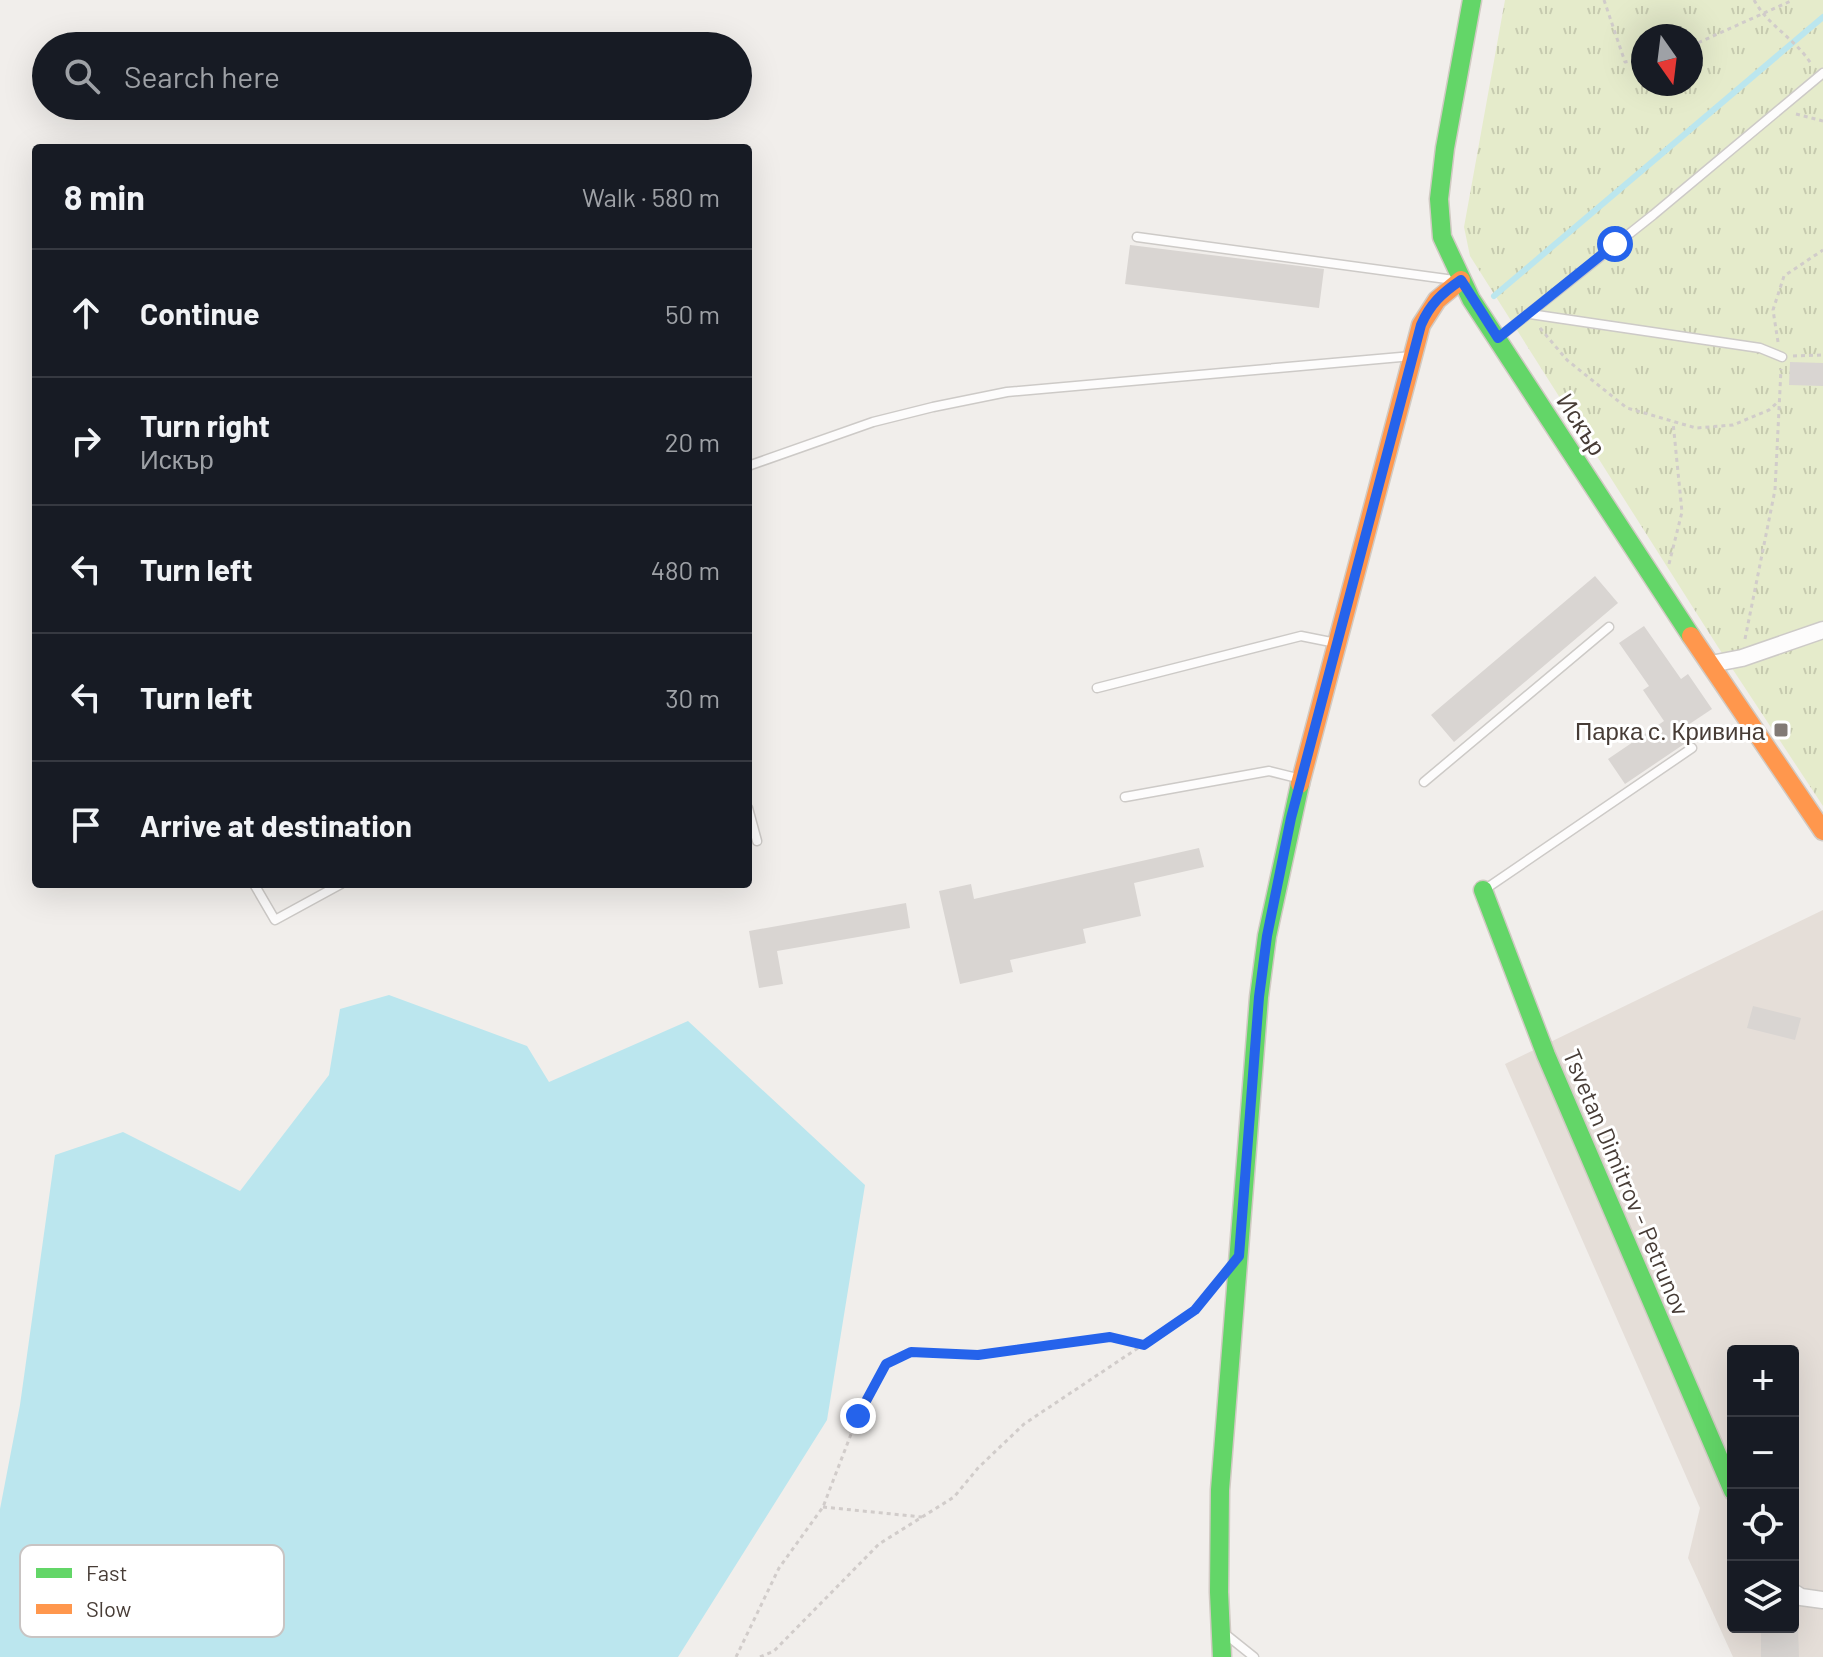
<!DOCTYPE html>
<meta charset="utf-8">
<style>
:root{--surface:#171b24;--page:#20242c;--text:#f1f3f6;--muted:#9ea1a6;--line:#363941}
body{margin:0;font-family:Barlow,sans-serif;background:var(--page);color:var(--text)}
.controls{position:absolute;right:24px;bottom:24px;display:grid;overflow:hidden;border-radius:8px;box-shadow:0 8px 32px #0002}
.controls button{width:72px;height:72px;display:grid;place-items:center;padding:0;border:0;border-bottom:2px solid var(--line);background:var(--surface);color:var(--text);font:40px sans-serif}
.compass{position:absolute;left:1631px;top:24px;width:72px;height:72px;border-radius:50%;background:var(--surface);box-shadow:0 8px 32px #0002;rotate:166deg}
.stop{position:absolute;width:24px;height:24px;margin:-18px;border:6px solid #2563eb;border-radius:50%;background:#fff}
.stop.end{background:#2563eb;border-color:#fff;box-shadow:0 2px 8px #0008}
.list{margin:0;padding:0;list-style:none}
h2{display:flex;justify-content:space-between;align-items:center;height:104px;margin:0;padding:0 32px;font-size:34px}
h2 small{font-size:26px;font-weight:400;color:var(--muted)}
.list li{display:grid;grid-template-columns:52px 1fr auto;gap:24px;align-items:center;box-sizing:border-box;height:128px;padding:0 32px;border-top:2px solid var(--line)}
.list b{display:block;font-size:30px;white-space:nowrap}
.list p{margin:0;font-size:26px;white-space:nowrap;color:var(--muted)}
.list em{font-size:26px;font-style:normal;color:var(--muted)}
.icon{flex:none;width:44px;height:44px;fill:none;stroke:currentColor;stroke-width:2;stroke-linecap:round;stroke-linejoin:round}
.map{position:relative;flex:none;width:1823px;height:1657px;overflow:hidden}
.search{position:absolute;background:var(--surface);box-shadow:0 8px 32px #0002;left:32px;top:32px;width:720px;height:88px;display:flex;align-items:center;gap:20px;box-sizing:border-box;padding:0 28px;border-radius:44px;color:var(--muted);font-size:30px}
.panel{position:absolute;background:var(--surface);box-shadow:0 8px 32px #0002;left:32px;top:144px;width:720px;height:744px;border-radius:8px}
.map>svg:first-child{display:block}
</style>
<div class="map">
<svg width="1823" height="1657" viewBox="0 0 1823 1657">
<defs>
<pattern id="grass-tufts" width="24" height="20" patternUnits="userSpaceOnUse" patternTransform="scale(2)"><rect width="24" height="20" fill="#e5ebcb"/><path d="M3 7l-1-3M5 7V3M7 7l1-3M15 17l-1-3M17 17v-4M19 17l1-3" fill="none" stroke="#c6caaf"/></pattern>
</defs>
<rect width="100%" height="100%" fill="#f1eeeb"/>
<path fill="#e5ded8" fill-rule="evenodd" d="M1823,910v747h-90l-45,-99 12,-50 -195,-444zM1733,1351h60v276h-60z"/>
<path fill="url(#grass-tufts)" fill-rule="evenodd" d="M1505,0h318v806l-105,-159 -248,-391 -6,-29zM1643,36h48v48h-48z"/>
<path fill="#bbe6ee" d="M389,995l138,51 22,36 139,-61 177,164 -38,235 -149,237h-678v-148l20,-104 35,-250 68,-23 117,59 89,-116 11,-66z"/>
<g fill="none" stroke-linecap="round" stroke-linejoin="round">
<path stroke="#bbe6ee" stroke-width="6" d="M1494,296l329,-279"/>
</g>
<path fill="#d9d5d2" d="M1130,245l194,24 -5,39 -194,-24z
M1790,362l33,1v23l-34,-1z
M1595,576l23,27 -164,139 -23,-27z
M1644,626l37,53 7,-5 24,35 -24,16 8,11 -71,48 -17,-25 56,-38 -21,-31 6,-4 -30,-43z
M1199,848l5,19 -70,16 7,33 -58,13 3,14 -76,17 3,12 -53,12 -21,-93 32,-7 3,15z
M906,903l4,25 -133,23 6,33 -24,4 -10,-57z
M1753,1006l48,12 -6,22 -48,-12z
M1761,1627h37l1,30h-38z"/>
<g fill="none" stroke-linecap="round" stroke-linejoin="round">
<g stroke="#cdcac7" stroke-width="11">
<path id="lane" d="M1137,237l317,43
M1530,314l230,34 22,9
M1498,338l155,-123 170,-142
M748,466l125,-44 60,-15 74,-15 405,-36
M1097,688l204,-52 35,7
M1424,782l185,-155
M1125,797l144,-26 32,8
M748,808l9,33
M254,884l21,36 66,-36
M1484,890l208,-142
M1224,1633l30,24"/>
</g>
<g stroke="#cdcac7" stroke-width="19">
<path id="street" d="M1711,664l31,-6 81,-28
M1793,1592l8,5 22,3"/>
</g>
<g stroke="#d1cac3" stroke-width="21">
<path id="fast" d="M1472,0l-27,148 -6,51 3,38 29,62 220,337
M1483,890l63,165 187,436
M1222,1657l-3,-65 1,-102 39,-493 8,-61 33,-152"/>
</g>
<g stroke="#d1cac3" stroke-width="21">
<path id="slow" d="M1691,636l132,195
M1300,784l121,-459 16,-25 24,-20"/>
</g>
<path stroke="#d1ccca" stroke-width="3" stroke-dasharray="4 4" stroke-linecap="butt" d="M1604,0l21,62 18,-4
M1754,0c15,27 40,37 58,65
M1691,46l102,-46
M1796,114l27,7
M1540,328l27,32 60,48 69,20 37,-3 36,-15 10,-9
M1778,342l-5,-32 11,-34 39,-26
M1793,356l30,-1
M1669,564l13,-52 -9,-90
M1745,639l30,-149 6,-121
M823,1507l99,10
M736,1657l43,-89 44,-61 35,-91 28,-52 25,-12 67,3 132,-18 33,7
M760,1657l14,-6 105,-107 75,-47 24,-29 46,-44 171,-114 19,-23"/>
<use href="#lane" stroke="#fdfcfc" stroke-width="8"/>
<use href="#street" stroke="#fdfcfc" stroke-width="16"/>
<use href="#fast" stroke="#63d668" stroke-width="18"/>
<use href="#slow" stroke="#ff974d" stroke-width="18"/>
</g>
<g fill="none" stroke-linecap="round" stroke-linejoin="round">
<path stroke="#2563eb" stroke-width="10" d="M858,1416l28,-52 25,-12 67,3 132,-18 34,8 51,-35 44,-54 20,-259 8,-61 24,-118 130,-493c9,-21 21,-32 40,-45l37,58 117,-94"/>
</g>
<rect fill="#827a75" stroke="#fff" stroke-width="3" x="1773" y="722" width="16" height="16" rx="4"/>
<g text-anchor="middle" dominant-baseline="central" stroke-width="6" stroke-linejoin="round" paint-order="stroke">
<g font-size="24" fill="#473c36" stroke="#fff">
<text transform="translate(1582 424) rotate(57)">Искър</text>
<text transform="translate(1627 1182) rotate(67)">Tsvetan Dimitrov - Petrunov</text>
</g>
<g font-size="24" fill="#473c36" stroke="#fff" text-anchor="end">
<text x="1765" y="730">Парка с. Кривина</text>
</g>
</g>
<rect x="20" y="1545" width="264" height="92" rx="12" fill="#fff" stroke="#c8c4c3" stroke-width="2"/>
<rect x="36" y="1568" width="36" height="10" fill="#63d668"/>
<rect x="36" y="1604" width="36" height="10" fill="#ff974d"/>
<g font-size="22" fill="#473c36">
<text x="86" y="1581">Fast</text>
<text x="86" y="1617">Slow</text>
</g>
</svg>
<div class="controls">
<button>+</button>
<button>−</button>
<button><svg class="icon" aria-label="locate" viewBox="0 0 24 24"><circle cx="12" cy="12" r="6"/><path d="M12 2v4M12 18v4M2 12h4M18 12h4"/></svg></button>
<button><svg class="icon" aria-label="layers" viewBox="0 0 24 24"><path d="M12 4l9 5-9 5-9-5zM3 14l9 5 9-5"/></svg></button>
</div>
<svg class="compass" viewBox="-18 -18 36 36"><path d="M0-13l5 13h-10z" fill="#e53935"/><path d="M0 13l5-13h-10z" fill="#9ea1a6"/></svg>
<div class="stop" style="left:1615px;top:244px"></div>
<div class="stop end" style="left:858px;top:1416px"></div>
<div class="search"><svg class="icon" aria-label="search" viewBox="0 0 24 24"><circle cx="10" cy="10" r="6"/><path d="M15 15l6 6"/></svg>Search here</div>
<section class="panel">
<h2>8 min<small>Walk · 580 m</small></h2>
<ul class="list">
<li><svg class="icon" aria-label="ahead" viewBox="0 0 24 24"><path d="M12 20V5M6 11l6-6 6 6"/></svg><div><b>Continue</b></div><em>50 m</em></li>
<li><svg class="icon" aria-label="right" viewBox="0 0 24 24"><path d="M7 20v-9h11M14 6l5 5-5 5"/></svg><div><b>Turn right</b><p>Искър</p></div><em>20 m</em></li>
<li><svg class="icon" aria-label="left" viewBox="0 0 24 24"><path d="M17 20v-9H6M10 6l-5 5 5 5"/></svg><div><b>Turn left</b></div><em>480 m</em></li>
<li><svg class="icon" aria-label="left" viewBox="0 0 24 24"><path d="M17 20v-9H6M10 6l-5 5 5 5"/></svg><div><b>Turn left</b></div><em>30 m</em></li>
<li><svg class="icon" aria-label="arrive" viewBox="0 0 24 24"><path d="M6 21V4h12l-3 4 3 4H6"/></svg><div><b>Arrive at destination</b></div></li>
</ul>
</section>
</div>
